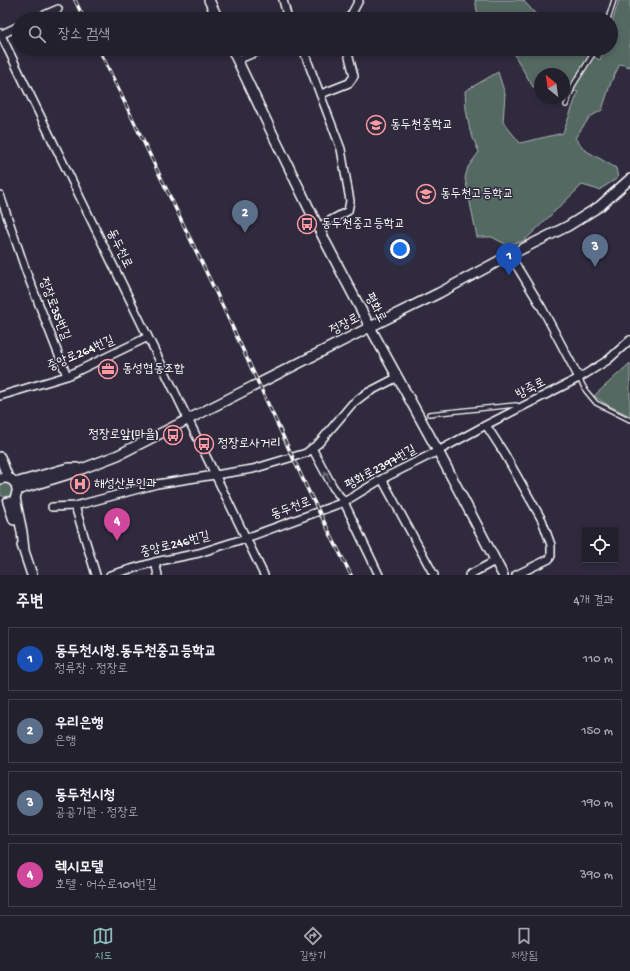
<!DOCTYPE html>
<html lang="ko">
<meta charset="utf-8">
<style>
:root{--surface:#23202e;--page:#2b2836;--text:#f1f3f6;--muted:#a3a3aa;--line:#403e4a;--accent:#8bbbb9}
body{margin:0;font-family:"Gochi Hand","Poor Story",sans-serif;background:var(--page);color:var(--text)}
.controls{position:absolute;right:12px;bottom:12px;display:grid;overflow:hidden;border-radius:0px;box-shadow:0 2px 6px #0003}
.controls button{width:36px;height:36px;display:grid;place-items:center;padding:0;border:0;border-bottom:1px solid var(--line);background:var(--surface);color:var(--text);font:20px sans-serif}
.compass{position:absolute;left:534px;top:68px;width:36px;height:36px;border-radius:50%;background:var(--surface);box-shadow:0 2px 6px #0003;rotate:331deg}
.you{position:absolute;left:400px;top:249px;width:14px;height:14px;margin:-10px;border:3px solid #fff;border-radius:50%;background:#1a73e8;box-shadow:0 0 0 6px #1a73e833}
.badge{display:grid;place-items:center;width:26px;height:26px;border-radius:50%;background:var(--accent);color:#fff;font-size:13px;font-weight:700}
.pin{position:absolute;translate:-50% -33px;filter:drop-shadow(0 1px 2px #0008)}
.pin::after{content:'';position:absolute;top:21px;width:14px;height:12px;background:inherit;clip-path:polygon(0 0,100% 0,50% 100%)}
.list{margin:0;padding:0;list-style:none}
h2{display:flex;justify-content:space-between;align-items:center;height:52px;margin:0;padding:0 16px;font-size:17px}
h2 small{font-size:13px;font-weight:400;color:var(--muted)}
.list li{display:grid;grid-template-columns:26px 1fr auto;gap:12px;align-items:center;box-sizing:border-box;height:64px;margin:0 8px 8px;padding:0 8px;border:1px solid var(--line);border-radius:0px}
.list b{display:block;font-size:15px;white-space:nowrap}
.list p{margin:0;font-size:13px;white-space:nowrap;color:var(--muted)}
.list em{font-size:13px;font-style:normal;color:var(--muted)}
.icon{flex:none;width:22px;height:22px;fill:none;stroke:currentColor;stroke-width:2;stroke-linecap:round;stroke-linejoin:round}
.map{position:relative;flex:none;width:630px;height:575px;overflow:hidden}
.search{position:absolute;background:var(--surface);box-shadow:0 2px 6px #0003;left:12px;right:12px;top:12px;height:44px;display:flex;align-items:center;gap:10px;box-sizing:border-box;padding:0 14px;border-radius:22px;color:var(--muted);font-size:15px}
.sheet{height:340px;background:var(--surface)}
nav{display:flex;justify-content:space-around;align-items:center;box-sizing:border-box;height:56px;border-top:1px solid var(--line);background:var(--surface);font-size:11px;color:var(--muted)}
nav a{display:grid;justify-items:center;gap:2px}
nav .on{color:var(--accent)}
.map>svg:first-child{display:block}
</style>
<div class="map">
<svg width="630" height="575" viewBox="0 0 630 575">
<rect width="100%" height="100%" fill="#2f2a3d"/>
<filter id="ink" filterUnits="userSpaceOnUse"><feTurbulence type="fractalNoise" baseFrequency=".025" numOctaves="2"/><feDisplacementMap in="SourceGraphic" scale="8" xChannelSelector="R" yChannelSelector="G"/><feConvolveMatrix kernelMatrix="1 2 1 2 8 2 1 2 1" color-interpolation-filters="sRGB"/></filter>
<g filter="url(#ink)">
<path fill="#556963" stroke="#aab4b1" d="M475,0h48l17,19h-55l-7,-3z
M619,0h11v67l-10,-3 -9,18 -9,28 -12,7 -15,21 10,12 31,18 2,10 -19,12 -17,-5 -58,56 -17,4 -15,-8h-15l-12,-59 3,-11 11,-15 -9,-21 -4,-22 -1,-18 33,-19 7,22 -2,28 17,21 43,-10 15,-41 -14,-2v-16h-24v13h-7l-18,-31v-7h61l24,11 4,-11h7v-24z
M630,363v53l-21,-10 -15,-10z
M3,483l6,1c7,8 0,16 -9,11v-10z"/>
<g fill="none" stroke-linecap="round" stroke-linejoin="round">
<g stroke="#fff" stroke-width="6">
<path id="lane" d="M608,19l6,-19
M566,105l8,-21 22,-35
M579,378l7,13 10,12 34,17
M429,414l87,-9 4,2"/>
</g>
<g stroke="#fff" stroke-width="10">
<path id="street" d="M283,0l5,19
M35,19l23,-10
M346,19l4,-2 9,-17
M0,33l264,542
M0,35l19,-9
M303,49l38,100 9,52 -2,10 -30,16
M237,60l27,-11
M321,94l28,-11 5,-7 -7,-27
M0,195l27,79 40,102
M510,255l32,53 37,70
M0,396l67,-20 81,-39
M486,425l18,28 38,67 9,25v11l-2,3 -33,16
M382,479l52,96
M75,506l21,69
M52,507l23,-1 82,-22 96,-15 53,-16 13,-10 33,-39 13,-10 33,-17
M155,562l3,13
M110,575l45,-13 44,-9 47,-15 98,-36 -11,-15 -21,-39
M379,575l-35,-73 38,-23 56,-28 48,-26 93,-47 29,-18 22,-20
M469,575l26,-14"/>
</g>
<g stroke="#fff" stroke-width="12">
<path id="secondary" d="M209,0l9,19
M232,49l42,88 51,104 45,86 68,124 65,124
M0,457l8,21
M0,479c13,-4 21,7 15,19l7,34 2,18
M15,483l53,-15h9
M17,490l55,-17 12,-5 34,-13 252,-128 69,-34 71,-38 58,-29 32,-20 30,-27
M8,502l6,18
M22,545l10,30"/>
</g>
<use href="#lane" stroke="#2f2a3d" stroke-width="3.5"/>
<use href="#street" stroke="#2f2a3d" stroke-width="7"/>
<use href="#secondary" stroke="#2f2a3d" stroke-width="9"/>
<g stroke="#fff" stroke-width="3.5">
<path id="rail" d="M75,0l9,19
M99,49l125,260 83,179 44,87"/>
</g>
<use href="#rail" stroke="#2f2a3d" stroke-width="2" stroke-dasharray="6" stroke-linecap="butt"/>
</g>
<defs><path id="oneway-solid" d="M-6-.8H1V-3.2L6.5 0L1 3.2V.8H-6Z"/></defs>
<use fill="#6d6a77" href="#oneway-solid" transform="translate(327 476) rotate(-119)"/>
</g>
<defs>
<g id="school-ring" transform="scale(1)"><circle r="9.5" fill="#2f2a3d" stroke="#ff9aa2" stroke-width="1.5"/><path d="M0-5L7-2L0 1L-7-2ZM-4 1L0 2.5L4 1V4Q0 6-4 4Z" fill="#ff9aa2"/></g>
<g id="bus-ring" transform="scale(1)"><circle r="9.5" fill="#2f2a3d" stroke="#ff9aa2" stroke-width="1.5"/><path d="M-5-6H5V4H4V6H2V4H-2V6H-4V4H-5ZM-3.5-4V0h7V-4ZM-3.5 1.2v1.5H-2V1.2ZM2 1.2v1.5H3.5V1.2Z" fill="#ff9aa2"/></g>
<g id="office-ring" transform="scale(1)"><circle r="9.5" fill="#2f2a3d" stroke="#ff9aa2" stroke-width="1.5"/><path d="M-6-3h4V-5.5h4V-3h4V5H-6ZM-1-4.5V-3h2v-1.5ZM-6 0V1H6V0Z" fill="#ff9aa2"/></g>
<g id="hospital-ring" transform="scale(1)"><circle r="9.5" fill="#2f2a3d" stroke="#ff9aa2" stroke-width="1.5"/><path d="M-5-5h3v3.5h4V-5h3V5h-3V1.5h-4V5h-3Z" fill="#ff9aa2"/></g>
</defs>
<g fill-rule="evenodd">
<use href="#school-ring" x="376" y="125"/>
<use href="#school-ring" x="426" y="194"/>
<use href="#bus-ring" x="307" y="224"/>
<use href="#office-ring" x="108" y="369"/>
<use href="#bus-ring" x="173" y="435"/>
<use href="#bus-ring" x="204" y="444"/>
<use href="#hospital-ring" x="80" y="484"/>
</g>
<g text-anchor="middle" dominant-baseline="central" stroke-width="3" stroke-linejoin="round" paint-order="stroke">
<g font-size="13" fill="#fff" stroke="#2f2a3d" text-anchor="start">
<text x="390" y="125">동두천중학교</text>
<text x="440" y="194">동두천고등학교</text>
<text x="321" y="224">동두천중고등학교</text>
<text x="122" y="369">동성협동조합</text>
<text x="159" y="435" text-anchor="end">정장로앞(마을)</text>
<text x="218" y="444">정장로사거리</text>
<text x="94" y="484">해성산부인과</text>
</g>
<g font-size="13" fill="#fff" stroke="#2f2a3d">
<text transform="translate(119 249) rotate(64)">동두천로</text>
<text transform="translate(375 308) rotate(62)">평화로</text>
<text transform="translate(54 309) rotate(69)">정장로35번길</text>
<text transform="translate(345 325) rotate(-28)">정장로</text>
<text transform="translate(81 354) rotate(-23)">중앙로264번길</text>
<text transform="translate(531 389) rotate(-27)">방죽로</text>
<text transform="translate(381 468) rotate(-29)">평화로2397번길</text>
<text transform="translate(291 509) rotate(-20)">동두천로</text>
<text transform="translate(175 545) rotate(-14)">중앙로246번길</text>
</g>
</g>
</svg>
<div class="controls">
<button><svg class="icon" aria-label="locate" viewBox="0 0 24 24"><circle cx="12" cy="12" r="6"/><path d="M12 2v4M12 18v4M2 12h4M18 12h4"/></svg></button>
</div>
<svg class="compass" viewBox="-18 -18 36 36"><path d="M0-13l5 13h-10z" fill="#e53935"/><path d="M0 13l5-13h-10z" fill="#a3a3aa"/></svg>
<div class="you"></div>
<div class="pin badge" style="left:509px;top:276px;background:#1a4fb4">1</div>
<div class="pin badge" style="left:245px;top:233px;background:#5c6f8a">2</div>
<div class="pin badge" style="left:595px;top:267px;background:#5c6f8a">3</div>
<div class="pin badge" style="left:117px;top:541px;background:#d1479c">4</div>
<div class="search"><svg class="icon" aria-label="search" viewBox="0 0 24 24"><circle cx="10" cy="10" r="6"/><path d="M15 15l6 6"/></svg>장소 검색</div>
</div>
<section class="sheet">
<h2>주변<small>4개 결과</small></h2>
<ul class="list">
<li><span class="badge" style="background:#1a4fb4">1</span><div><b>동두천시청.동두천중고등학교</b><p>정류장 · 정장로</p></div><em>110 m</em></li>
<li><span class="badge" style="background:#5c6f8a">2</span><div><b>우리은행</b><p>은행</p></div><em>150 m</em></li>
<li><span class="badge" style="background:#5c6f8a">3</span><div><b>동두천시청</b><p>공공기관 · 정장로</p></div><em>190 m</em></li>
<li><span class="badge" style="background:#d1479c">4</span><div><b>렉시모텔</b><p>호텔 · 어수로101번길</p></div><em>390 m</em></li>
</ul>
</section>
<nav>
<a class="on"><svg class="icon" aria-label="map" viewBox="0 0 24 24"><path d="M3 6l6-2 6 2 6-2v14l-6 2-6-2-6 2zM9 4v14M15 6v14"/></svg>지도</a>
<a><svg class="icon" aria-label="directions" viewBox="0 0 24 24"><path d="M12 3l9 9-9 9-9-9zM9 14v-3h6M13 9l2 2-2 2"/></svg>길찾기</a>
<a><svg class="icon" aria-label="saved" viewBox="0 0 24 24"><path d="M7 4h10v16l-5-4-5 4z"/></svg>저장됨</a>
</nav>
